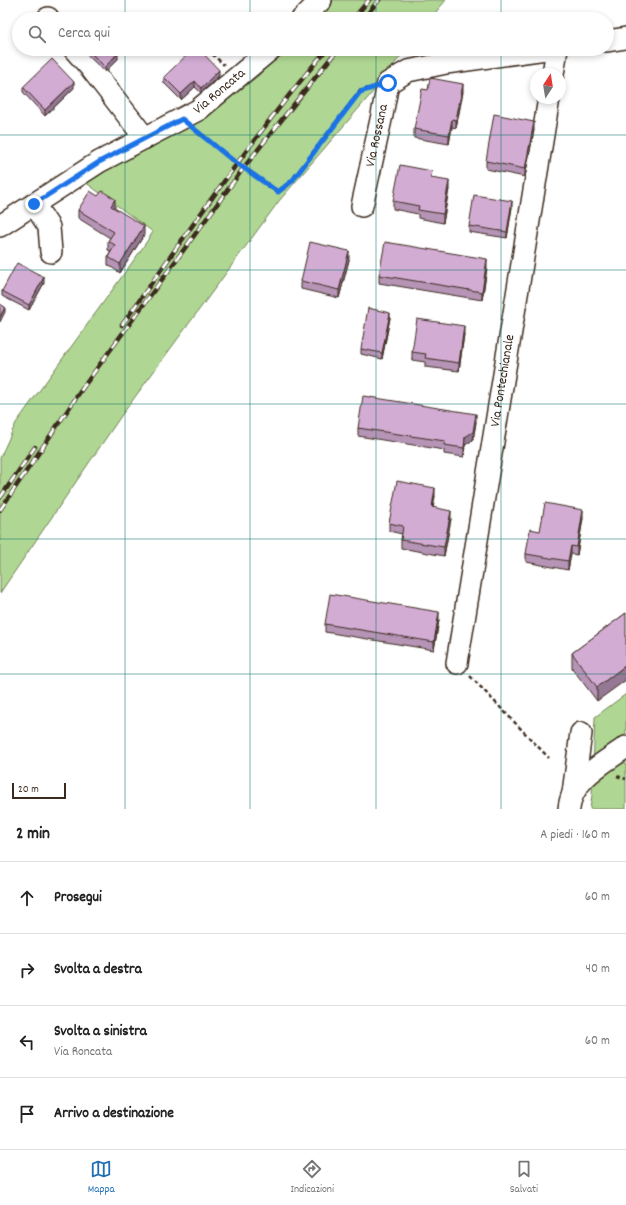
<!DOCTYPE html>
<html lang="it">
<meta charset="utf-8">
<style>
:root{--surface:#fff;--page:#f6f6f6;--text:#222;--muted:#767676;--line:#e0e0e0;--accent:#1f6fb2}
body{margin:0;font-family:Dekko,sans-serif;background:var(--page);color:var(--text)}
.compass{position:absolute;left:530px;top:68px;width:36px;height:36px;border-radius:50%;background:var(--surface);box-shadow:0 2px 6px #0003;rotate:12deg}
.scale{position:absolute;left:12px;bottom:10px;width:54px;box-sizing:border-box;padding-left:4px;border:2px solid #3b2a1e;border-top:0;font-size:11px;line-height:14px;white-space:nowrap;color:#3b2a1e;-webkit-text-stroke:3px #fff;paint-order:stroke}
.stop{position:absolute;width:12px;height:12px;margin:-9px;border:3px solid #1a73e8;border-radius:50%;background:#fff}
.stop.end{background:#1a73e8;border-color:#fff;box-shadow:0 1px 4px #0008}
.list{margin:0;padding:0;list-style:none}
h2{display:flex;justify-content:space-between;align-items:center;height:52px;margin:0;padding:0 16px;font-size:17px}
h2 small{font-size:13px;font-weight:400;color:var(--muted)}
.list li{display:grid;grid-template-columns:26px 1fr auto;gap:12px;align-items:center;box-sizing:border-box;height:72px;padding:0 16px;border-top:1px solid var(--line)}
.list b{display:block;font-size:15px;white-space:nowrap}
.list p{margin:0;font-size:13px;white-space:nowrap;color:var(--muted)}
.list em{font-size:13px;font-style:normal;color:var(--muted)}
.icon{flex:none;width:22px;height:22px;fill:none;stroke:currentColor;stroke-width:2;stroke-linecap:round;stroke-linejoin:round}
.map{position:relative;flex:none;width:626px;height:809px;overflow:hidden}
.search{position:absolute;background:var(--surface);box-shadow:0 2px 6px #0003;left:12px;right:12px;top:12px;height:44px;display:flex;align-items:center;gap:10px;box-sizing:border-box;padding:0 14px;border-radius:22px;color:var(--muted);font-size:15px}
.sheet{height:340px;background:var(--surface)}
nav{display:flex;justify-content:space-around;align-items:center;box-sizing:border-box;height:56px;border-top:1px solid var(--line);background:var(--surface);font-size:11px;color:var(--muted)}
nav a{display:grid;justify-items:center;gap:2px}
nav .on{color:var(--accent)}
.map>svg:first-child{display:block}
</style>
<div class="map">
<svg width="626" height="809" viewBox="0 0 626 809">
<rect width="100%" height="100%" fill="#fff"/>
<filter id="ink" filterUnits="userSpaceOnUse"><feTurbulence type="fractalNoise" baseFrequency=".025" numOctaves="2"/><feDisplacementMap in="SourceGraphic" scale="8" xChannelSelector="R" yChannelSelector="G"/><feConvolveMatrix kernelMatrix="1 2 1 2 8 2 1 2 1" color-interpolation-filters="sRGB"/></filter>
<g filter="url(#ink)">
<path fill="#afd793" stroke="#758058" d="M333,0h113l-16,19h-116z
M284,49h122l-34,44 -93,108 -158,215 -121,177v-135l16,-35 123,-170 14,-21 -68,-50 113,-60 60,-46z
M626,694v115h-36l2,-14 3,-78z"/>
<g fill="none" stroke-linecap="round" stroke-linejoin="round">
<g stroke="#3b2a1e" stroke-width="24">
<g id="minor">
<path d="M48,18v1"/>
<path d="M302,19l19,-19"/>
<path d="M607,41l19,-3"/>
<path d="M74,49l16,18 55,71"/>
<path d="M553,74l4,-25"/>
<path d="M34,204l15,23 2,25"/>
<path id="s1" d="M362,206l20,-91 6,-32 20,-12 38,-8 100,-14"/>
<path id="s2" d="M0,226l99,-64 99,-52 73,-61"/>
<path id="s3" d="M457,663l92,-565"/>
<path d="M573,793l8,-60"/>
<path d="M569,809c2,-30 35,-46 57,-62"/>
</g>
</g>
<path stroke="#3b2a1e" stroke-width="2.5" stroke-dasharray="4 3" stroke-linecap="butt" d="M182,10l2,9
M207,49l17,16
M197,131l34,28
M268,185l10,7 14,-11 68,-90 8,-2
M470,676l79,82
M617,776l9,3"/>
<use href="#minor" stroke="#fff" stroke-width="21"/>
<g stroke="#3b2a1e" stroke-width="4.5">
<path id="rail" d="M353,19l16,-19
M363,19l16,-19
M122,325c66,-93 131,-189 205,-276
M0,498l35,-51
M0,510l84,-124 161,-220 93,-117"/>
</g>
<use href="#rail" stroke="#fff" stroke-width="3" stroke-dasharray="9" stroke-linecap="butt"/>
<path stroke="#3b2a1e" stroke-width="2.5" stroke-dasharray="4 3" stroke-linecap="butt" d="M231,159l37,26"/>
</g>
<path fill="#b594b6" stroke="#3b2a1e" d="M81,49h33l4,10 -13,13z
M219,76l-18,17 -6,-6 -14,13 -17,-17v-6z
M23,87l51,1 -29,28 -22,-24z
M428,90l35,2 -7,36 -4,-1 -3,17 -35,-6v-9z
M534,130l-9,47 -39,-8v-8z
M432,178l17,11 -6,34 -25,-5v-4l-25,-5v-8z
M512,207l-5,31 -38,-6v-6z
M115,208l29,27 -24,38 -12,-8v-8l3,-6 -3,-1v-9l2,-3 -32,-20v-8z
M349,260l-10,38 -38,-9v-8z
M487,268l-5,32 -103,-17v-8z
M44,283l-15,27 -27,-14v-5z
M390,318l-8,41 -21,-5v-5z
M464,334l-5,37 -34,-4v-5l-13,-2v-8z
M476,422l-3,18 -8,5 -1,12 -20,-3v-4l-86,-14v-8z
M435,496l-2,11 18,12 -7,37 -43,-8v-8l1,-6 -13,-3v-8z
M583,518l-6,37 -6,-1 -3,16 -42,-8v-8l14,-23z
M626,613l-29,88 -25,-33v-15z
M439,620l-5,30 -109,-18v-8z"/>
<path fill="#947894" stroke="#3b2a1e" d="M118,53v6l-13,13v-5z
M219,70v6l-18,17v-5z
M195,81v6l-14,13v-6z
M74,82v6l-29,28v-6z
M463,84v8l-7,36v-8z
M452,119v8l-3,17v-9z
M534,122v8l-9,47v-8z
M449,181v8l-6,34v-9z
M115,199v9l-4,6v-8z
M512,201v6l-5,31v-6z
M144,226v9l-24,38v-9z
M349,251v9l-10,38v-8z
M487,259v9l-5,32v-8z
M44,277v6l-15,27v-5z
M5,307v5l-5,10v-5z
M390,313v5l-8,41v-6z
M464,326v8l-5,37v-8z
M476,414v8l-3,18 -8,5 -1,12v-9l1,-11z
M435,488v8l-3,19v-8z
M583,510v8l-6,37v-8z
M451,511v8l-7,37v-9z
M571,546v8l-3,16v-9z
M439,612v8l-5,30v-8z
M626,665v15l-29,21v-14z"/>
<path fill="#d3acd4" stroke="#3b2a1e" d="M87,49h27l4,4 -13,14z
M193,49h6l20,21 -18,18 -6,-7 -14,13 -17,-17z
M52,59l22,23 -29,28 -22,-23z
M430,78l33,6 -7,36 -4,-1 -3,16 -35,-6 8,-40 6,1z
M494,114l40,8 -9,47 -39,-8z
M400,165l32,6 -1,7 18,3 -6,33 -25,-4 1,-4 -26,-5z
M90,191l8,5 4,-5 13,8 -4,7 33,20 -24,38 -12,-7 7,-12 -7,-4 6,-9 -36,-22z
M474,195l38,6 -5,31 -38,-6z
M310,242l39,9 -10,39 -38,-9z
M385,242l102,17 -5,33 -103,-17z
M17,263l27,14 -15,28 -27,-14z
M0,304l5,3 -5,10z
M368,308l22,5 -8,40 -21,-4z
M417,319l47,7 -5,37 -34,-5 1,-4 -14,-2z
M363,396l113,18 -3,18 -8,5 -1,11 -20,-3 1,-4 -87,-13z
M397,481l38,7 -3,19 19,4 -7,36 -43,-7 2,-14 -14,-3z
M545,503l38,7 -6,37 -6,-1 -3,15 -42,-7 4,-25 10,2z
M330,594l109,18 -5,30 -109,-18z
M626,613v52l-29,22 -25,-34z"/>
</g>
<g fill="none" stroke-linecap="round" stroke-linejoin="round" filter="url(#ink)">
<path stroke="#1a73e8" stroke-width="5" d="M34,204l65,-42 83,-43 49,40 47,33 14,-11 68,-89 28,-9"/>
</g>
<path fill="none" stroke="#0f766e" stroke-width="1" stroke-opacity="0.55" d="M125,0v19M250,0v19M376,0v19M501,0v19M125,49v760M250,49v760M376,49v760M501,49v760M0,135h626M0,270h626M0,404h626M0,539h626M0,674h626"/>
<g text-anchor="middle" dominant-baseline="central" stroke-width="3" stroke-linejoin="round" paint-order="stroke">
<g font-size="14" fill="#3b2a1e" stroke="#fff">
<text stroke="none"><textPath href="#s2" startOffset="258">Via Roncata</textPath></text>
<text stroke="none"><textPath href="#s1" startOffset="72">Via Rossana</textPath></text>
<text stroke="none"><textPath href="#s3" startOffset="286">Via Pontechianale</textPath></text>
</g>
</g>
</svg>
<svg class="compass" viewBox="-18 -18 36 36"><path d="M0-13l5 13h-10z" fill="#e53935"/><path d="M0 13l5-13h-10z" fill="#767676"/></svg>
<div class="scale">20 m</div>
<div class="stop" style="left:388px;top:83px"></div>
<div class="stop end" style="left:34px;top:204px"></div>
<div class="search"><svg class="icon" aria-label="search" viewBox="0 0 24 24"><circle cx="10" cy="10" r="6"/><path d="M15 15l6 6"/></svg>Cerca qui</div>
</div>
<section class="sheet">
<h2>2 min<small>A piedi · 160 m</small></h2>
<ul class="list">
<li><svg class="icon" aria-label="ahead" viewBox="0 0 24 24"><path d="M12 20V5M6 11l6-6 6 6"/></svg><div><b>Prosegui</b></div><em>60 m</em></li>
<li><svg class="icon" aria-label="right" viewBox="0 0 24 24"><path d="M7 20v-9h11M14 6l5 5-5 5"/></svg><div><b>Svolta a destra</b></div><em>40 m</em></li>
<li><svg class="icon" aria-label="left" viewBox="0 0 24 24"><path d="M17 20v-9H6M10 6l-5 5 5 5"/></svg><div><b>Svolta a sinistra</b><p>Via Roncata</p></div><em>60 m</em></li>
<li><svg class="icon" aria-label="arrive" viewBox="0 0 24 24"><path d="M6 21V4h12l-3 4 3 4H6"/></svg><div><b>Arrivo a destinazione</b></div></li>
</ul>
</section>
<nav>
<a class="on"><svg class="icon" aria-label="map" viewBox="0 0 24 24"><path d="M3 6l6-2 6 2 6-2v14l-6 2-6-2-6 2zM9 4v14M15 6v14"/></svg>Mappa</a>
<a><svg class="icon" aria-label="directions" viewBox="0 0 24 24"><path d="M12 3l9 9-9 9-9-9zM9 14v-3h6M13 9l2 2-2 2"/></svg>Indicazioni</a>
<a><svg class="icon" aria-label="saved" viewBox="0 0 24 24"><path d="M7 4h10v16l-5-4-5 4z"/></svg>Salvati</a>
</nav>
